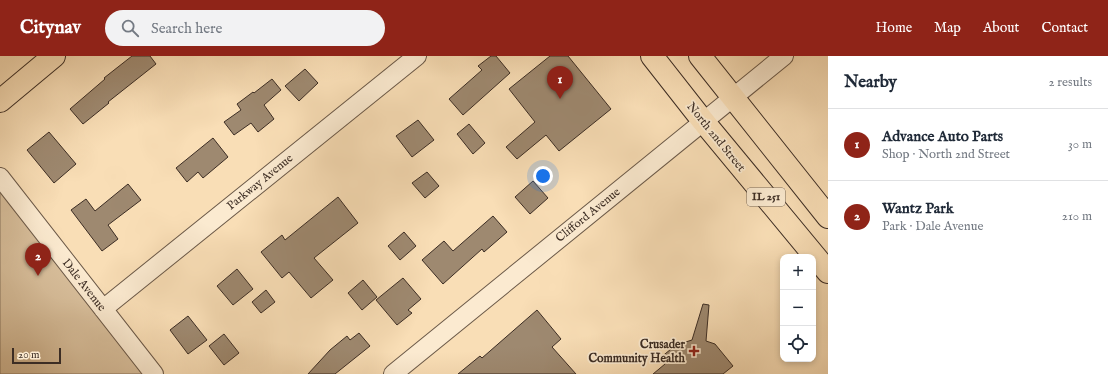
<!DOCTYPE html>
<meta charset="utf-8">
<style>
:root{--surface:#fff;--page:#f2f2f3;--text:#1f2937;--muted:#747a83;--line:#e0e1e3;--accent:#8f2418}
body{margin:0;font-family:"IM FELL English",serif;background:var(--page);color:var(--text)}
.controls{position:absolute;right:12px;bottom:12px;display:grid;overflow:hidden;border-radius:8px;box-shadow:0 2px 6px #0003}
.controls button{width:36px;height:36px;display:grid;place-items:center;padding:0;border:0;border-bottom:1px solid var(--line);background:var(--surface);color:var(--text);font:20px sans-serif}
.scale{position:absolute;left:12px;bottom:10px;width:49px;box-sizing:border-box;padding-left:4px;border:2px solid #3c2d24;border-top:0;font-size:11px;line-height:14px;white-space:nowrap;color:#3c2d24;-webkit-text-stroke:3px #fbead0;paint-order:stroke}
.you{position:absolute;left:543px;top:120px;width:14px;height:14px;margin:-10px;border:3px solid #fff;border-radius:50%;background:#1a73e8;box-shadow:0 0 0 6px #1a73e833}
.badge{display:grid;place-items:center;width:26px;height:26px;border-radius:50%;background:var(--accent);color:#fff;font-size:13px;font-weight:700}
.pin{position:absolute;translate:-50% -33px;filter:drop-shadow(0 1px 2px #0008)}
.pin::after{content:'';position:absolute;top:21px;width:14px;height:12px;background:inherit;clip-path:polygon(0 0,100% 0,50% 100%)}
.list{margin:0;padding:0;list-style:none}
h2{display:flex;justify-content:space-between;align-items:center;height:52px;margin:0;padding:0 16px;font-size:17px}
h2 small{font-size:13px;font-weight:400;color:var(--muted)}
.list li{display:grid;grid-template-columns:26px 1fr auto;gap:12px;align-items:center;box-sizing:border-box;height:72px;padding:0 16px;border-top:1px solid var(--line)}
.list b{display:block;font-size:15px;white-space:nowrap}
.list p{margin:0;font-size:13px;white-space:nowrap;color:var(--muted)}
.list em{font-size:13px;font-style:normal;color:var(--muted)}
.icon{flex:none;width:22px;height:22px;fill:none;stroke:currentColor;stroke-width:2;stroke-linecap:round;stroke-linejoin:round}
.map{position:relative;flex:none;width:828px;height:318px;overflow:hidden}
header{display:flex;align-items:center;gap:24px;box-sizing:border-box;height:56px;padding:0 20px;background:var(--accent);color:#fff}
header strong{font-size:19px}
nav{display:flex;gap:22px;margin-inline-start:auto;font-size:14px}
.search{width:280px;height:36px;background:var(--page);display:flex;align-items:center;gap:10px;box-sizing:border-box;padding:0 14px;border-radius:22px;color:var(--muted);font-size:15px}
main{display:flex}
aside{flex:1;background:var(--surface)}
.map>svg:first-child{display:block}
</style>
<header>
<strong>Citynav</strong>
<div class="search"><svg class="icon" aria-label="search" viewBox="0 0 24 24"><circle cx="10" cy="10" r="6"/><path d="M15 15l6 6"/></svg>Search here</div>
<nav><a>Home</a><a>Map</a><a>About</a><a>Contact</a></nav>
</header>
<main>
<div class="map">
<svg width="828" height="318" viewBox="0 0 828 318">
<rect width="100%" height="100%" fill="#f9deb6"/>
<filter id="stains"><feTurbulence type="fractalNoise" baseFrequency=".005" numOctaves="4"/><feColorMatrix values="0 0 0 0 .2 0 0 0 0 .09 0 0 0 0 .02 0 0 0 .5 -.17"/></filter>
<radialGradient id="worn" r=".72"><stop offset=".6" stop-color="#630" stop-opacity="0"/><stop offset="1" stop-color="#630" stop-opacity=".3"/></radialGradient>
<path fill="#d9c09d" stroke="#8a7660" d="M0,121l153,197h-153z"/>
<path fill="#9e8970" stroke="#3c2d24" d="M132,0h18l6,8 -48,38 1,1 -26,21 -13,-15 35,-30 -1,-1z
M491,0h5l14,17 -47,42 -14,-16 33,-29 -4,-4z
M550,0h18l43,53 -52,42 -13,-16 -29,24 -11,-12 29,-25 -26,-33z
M305,13l13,14 -19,18 -14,-15z
M272,23l9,11 -17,15 10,14 -16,13 -7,-9 -17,12 -10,-13 17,-12 -4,-6 16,-12 1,1z
M418,64l16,20 -22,17 -16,-21z
M469,68l16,19 -12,11 -16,-20z
M49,76l27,32 -22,19 -27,-33z
M213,82l15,19 -25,21 -5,-6 -11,10 -11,-14z
M427,116l12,14 -14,12 -13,-15z
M533,125l15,17 -18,16 -15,-17z
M128,128l13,16 -33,25 10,14 -16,12 -31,-41 15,-11 9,12z
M338,141l20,26 -44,35 19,22 -22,18 -22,-26 -7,6 -21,-26 21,-17 3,5z
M493,160l14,16 -23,20 -2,-3 -39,35 -21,-24 22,-19 9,10z
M404,176l12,14 -16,14 -12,-14z
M237,213l16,20 -20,16 -16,-19z
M403,222l18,21 -13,11 4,3 -15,12 -21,-25z
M363,224l14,17 -15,13 -14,-17z
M266,234l9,12 -14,11 -9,-11z
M703,248l6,1 -3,36 9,3 18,22 -10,8h-70l12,-10 -5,-6 16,-13 16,-5z
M537,254l24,29 -9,8 24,27h-118l22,-18 2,2z
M188,260l19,24 -19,14 -18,-24z
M359,277l11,13 -35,28h-27l22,-24 17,-14 3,4z
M224,278l15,19 -15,12 -15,-19z"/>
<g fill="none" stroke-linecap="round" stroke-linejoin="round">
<g stroke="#6b5948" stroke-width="20">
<path id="minor" d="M0,121l154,197
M103,253l314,-253
M393,318l391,-318"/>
</g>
<g stroke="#3c2d24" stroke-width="24">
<path id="major" d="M652,0l51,65 125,151
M700,0l128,161
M0,45l54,-45"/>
</g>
<use href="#minor" stroke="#fbead0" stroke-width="18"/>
<use href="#major" stroke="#f9deb6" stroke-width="22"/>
</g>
<path fill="#8f2418" stroke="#fbead0" stroke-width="1.5" d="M692 289h4v4h4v4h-4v4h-4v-4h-4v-4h4z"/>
<g text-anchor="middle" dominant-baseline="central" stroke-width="3.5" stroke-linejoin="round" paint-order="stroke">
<rect fill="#fbead0" stroke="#756658" stroke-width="1" x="747" y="132" width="38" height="18" rx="3"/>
<g font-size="11" font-weight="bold" fill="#3c2d24">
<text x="766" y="141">IL 251</text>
</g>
<g font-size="12" fill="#3c2d24" stroke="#fbead0">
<text transform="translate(716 81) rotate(51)">North 2nd Street</text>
<text transform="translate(260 126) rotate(-39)">Parkway Avenue</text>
<text transform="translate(588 159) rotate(-39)">Clifford Avenue</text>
<text transform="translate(84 229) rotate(52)">Dale Avenue</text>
</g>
<g font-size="12" font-weight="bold" fill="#3c2d24" stroke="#fbead0" text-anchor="end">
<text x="685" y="288">Crusader<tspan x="685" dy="14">Community Health</tspan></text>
</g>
</g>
<rect width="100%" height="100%" filter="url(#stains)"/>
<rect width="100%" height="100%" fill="url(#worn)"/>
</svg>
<div class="controls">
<button>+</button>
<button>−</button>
<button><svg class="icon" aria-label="locate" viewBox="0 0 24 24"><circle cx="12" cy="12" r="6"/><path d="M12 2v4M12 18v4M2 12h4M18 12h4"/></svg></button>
</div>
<div class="scale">20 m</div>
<div class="you"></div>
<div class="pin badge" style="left:560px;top:43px">1</div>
<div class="pin badge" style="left:38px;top:220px">2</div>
</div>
<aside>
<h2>Nearby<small>2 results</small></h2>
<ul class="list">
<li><span class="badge">1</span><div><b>Advance Auto Parts</b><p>Shop · North 2nd Street</p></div><em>30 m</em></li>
<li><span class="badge">2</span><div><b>Wantz Park</b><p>Park · Dale Avenue</p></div><em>210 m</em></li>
</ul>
</aside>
</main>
